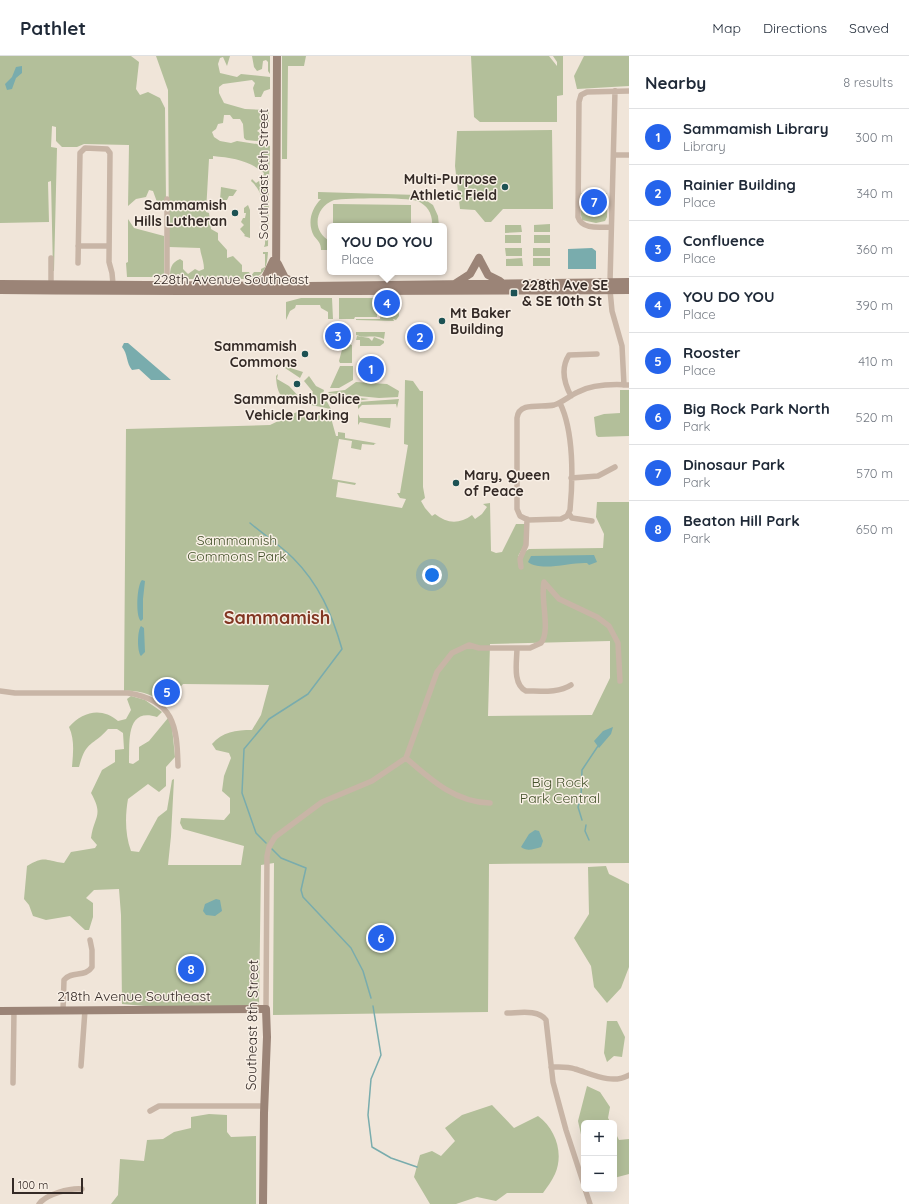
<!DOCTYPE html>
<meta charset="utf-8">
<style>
:root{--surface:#fff;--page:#f6f6f7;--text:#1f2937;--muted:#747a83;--line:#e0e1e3;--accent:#2563eb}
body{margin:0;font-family:Quicksand,sans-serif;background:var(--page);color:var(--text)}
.controls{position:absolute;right:12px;bottom:12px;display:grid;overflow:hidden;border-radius:6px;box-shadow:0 4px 16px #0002}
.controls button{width:36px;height:36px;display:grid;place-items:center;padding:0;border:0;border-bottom:1px solid var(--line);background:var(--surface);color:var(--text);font:20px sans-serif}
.scale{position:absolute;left:12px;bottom:10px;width:71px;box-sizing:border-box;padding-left:4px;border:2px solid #342a26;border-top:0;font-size:11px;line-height:14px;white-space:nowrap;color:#342a26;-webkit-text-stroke:3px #f8efe5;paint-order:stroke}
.you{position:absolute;left:432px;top:519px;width:14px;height:14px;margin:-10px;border:3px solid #fff;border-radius:50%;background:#1a73e8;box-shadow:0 0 0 6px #1a73e833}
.badge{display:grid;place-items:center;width:26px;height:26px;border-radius:50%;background:var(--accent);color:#fff;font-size:13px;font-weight:700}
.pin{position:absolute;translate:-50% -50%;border:2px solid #fff;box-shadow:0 1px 4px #0006}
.popup{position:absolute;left:327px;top:167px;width:120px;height:52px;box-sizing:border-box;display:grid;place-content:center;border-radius:6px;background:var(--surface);filter:drop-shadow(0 1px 3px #0005);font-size:13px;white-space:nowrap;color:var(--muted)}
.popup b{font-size:15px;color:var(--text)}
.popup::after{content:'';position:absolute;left:50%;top:100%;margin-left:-8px;border:8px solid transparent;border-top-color:var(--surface)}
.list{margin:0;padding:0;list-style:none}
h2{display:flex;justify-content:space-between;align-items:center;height:52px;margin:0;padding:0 16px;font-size:17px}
h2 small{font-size:13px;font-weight:400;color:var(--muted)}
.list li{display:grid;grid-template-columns:26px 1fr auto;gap:12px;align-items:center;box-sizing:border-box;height:56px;padding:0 16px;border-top:1px solid var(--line)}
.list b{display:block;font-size:15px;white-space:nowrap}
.list p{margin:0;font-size:13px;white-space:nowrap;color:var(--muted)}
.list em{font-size:13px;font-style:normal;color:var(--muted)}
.map{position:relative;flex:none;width:629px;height:1148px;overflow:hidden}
header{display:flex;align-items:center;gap:24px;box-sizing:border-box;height:56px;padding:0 20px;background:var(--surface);border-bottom:1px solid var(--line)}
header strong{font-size:19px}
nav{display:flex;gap:22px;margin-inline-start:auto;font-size:14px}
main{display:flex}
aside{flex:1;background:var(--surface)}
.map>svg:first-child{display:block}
</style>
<header>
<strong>Pathlet</strong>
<nav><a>Map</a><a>Directions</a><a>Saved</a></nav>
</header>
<main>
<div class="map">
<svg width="629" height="1148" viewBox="0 0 629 1148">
<rect width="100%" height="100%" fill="#f0e5d9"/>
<path fill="#b3bf9a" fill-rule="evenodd" d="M0,0h131l8,6 -3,27 4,6 8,-3 12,6 5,10 1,92 -9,2 -4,-11 -4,-1 -3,7 -10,2 -8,7 1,-61 -45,-1 -7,3h-15l-6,-6v-14l-4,-1 -1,21 6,1 -3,123h-1l-2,-90 -3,1 1,40 -49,1z
M156,0h74l-3,10 -4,-9 -3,1 -2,6 2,9 17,4 4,-3 29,3v12l-6,2 -3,6h-6l-2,-9 2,-5 -3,-3 -29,4 -4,3v6l5,10 21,6 24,1v12l-12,9 3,2h8l-1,9 -21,-2 -2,-2 -1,-14 -3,-5h-7l-3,-4h-6l-1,8 -5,1 -2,5 -4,3 2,5 6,4 11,2 6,-2 33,5 -1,36 -6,-5 1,-4c-16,-13 -31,-15 -51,-17v3h-4l-3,53 3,1 2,16 7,4v7l9,10v8l6,-2 9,9v7h7l2,4 3,-4h7v-3l4,-2v-13h-2v-2h5c-1,15 -3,24 -19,27h-76l-3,-2c0,-9 1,-14 10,-18l3,2v8l5,5 7,-5 4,2 5,-2c0,-8 -3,-13 -4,-21l-31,-1 -1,-157z
M252,0h18v18l-2,-3v-9l-2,-2 -3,1 -1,8 -5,2 -3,-4z
M282,0h24l-2,10h-16l-1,93h-5z
M471,0h78l8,10v-4l-4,-6h10v39l-6,1v26h-77l-6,-5z
M584,0h45v30l-52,3 -3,-13z
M552,74l1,79h-50l-12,13h-6l-10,-12 -15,-1 -5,-43 2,-35z
M252,123l4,4 3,-2 10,9 -1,56 -4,1 1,-3c0,-22 4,-47 -14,-63z
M221,131l16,3 -4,6h-4l-2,4h-7z
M318,136l100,3 15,10 5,11 1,10h-7c1,-11 -4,-21 -15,-25 -11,-4 -69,-3 -83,-1 -19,7 -23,31 -4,41v9h-9c0,-7 -3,-9 -7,-14 -7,-13 -3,-27 7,-37h-3z
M581,137h26v24l-2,4 -9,2 -14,-3 -1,-5z
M333,148l78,1v21h-78z
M248,149l2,5v28l-6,-2 1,-1 -5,-6 4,-4 -3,-3 2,-4h2l1,-5h-2v-5z
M128,163l6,9 30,8v41h-37l-1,-14 2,-1z
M550,168v8h-16v-7z
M505,169h16l1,7 -17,1z
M505,179h16v8h-16z
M534,179h16v8h-16z
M505,192h17v8h-16z
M533,192h17v8h-17z
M522,202l1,8h-17v-7z
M533,202h17v8h-17z
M301,242h31l1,21h-5v-7l-7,-4 -1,-3h-24l-1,3 -5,3 -4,9v-18z
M339,242h46l-4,4 -8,1 4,7v7h-22l-1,2h-15z
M388,242l10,1 1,17 -3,4 -3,-1 1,2 -38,-1v-1h24l2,-16z
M356,276h29l-1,7c-10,-5 -18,0 -28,-4z
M357,280l12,2 3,3 2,-4 10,4v2l-4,3h-20v-6h-4z
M344,286l8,3v18h-12l-1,-2z
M283,303l-2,6 22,7 -3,6 -18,-12 -4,3 -1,-8z
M340,310h13v14l-14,8h-9z
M278,318l-1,5 12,7 13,14 5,-3v8c-22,-4 -30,-5 -31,-29z
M309,320l7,10 8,4 -2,7 3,1 6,11 -20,-4 -1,-10 3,-3 -9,-11z
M405,324l8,1 7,10h3v96l2,11 -4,3 4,7 7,8 3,-2c12,10 25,10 37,1l3,4 7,-5 5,-7 -4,-3 7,-1 1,48 5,2 6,-1 14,-28h9v20l-7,12 11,-7 74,-1 1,-14 -8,-17 1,-15h32v361l-140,1 -1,148 -215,3 1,-152 -13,2 -2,142h-102l-35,-3 -1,-89 -2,-26 -25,1 -8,8 7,5v14l-4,13h-4l-15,-14 -24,4 -13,-4 -4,-11 -5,-6 3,-33c19,-11 18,-5 37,-3l7,-11 24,-4 2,-3 -6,-7c3,-22 13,-22 0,-45l11,-23 13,-8v-12l9,-1 -1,-16 -6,-4h-9c-16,18 -22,11 -29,38h-7c1,-13 3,-27 -3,-40 14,-16 33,-20 49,-6l8,-2 5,-9 -4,-11 4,-3 14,4 17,12 -5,5c-32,-10 -27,26 -28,46l4,1 6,-4v-13l10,-6 19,-23 4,9 3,30 -9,10v19l-7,6 -11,-8 -20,15c-3,17 -3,36 3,52l8,1 19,-35 9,-7 5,-30 2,-1 -3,57 -3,29h73l3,-19 -61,-17 -3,-6 1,-5 43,2 6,-7v-15l-8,-7 2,-15 7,-18 -2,-5 -13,-3 -4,-6c10,-12 24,-14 40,-14l9,-15 8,-30 -86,-1 -17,20c-14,-9 -25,-14 -42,-13l2,-262 144,-4 29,-14 32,7 5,18h2v-4l7,1v5l48,8 -18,-3 -1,2 -12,-1 -1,6 -10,-2 1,-7 -13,-2 -7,40 24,4 -1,2 -17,-3 -2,15 66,11 4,-9 -6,-1 -3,-5h3l8,-48 -4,-1zM610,585v37l-18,37 -104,1 2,-72z
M356,326l31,2 12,7 -1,6 -19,1 -51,-5 1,-1 16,-2z
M620,334h9v46l-31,1 -2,-2 -2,-18 10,-3 16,-1z
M328,338l41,5 -38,6 -4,-9z
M399,343l-2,9 -1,-4 -34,1 -4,4v-7z
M358,358l2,4h31l-1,10 -30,-6 -2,3z
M606,810l3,8 20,10v83l-8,21 -14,15 -13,-16 -3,-21 -17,-28 15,-24 -1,-47z
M607,965h10l8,16 -3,20 -8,-1 -7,6 -3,-9z
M587,1030l13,6 10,15 -2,11 3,5h-27v25l-6,-27z
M492,1049l22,23 24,-12c18,13 26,38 17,58 -3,7 -8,13 -12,19h-36l-11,8 -19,-4 -21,7h-26l-16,-27 6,-22 12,-4 9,5 14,-15 -10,-13 17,-13z
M209,1058l18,1v17l4,5 25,-1v68h-145l7,-9 2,-36 24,2 3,-21 16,-1 11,-7 17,-4v-11z
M614,1074l5,10 10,-1v35l-15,4z"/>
<path fill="#79acad" d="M22,10v7l-6,5 -4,11 -5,1 -2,-6 7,-7 4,-10z
M592,192l4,3v18h-28v-20z
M124,287h4l43,37h-20l-12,-11 -7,1c-6,-7 -4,-16 -10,-23z
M594,499l3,7 -8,3 -2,-2c-16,-1 -46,9 -59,-1l3,-6z
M142,524l3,1 -2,18v20l-2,2c-6,-4 -4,-37 1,-41z
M141,570l3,2 1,24 -4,4c-4,-4 -4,-25 0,-30z
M613,671l-2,7 -12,14 -5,-7 9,-10z
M535,774l4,1 4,10 -2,6c-7,2 -14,5 -20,0l8,-13z
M216,843l4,1 2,11 -7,5 -9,-1 -3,-4 2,-7z"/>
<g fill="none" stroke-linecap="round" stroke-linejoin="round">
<path stroke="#79acad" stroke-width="1.5" d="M250,467c14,12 30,22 43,35 26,26 39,56 49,91l-34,45 -39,25 -25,30 -2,44 14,40 10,10
M582,764l-4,-13 3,-10 1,-27 16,-24
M586,769l-1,6 4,9
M272,793l9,9 25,10 -5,22 2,7 48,51 12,23 8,27
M373,950l8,49 -10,24 -3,36 4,32 19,11 26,9"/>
<path stroke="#c8b5a6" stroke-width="5.5" d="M614,99h15
M167,143v86
M610,171c-10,0 -28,3 -32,-10l1,-115 2,-7 6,-3 42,-1
M78,190h31
M51,202v26
M78,207l2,-110 5,-5 22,1 3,4 -1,109 3,11 1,11
M610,226l5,-191
M610,234l2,21 10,35 2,39
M571,340c-7,-13 -11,-27 -2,-41l28,-1
M560,347c14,29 13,76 10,107l-3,6 -6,3 -33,1 -8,-4 -3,-7v-91c2,-17 25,-10 37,-13 9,-3 15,-9 24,-13 15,-8 35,-8 51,-7
M571,422l27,-2 17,-9
M569,458l3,4 20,3
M521,511l-1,-8 6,-14 1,-26
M517,592c0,13 -5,36 9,43 15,0 33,2 45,-6
M0,635l15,2h113c46,7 49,33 50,73
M406,702c25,22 49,44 84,45
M266,953l1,-153 2,-9 6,-10 47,-35 50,-21 34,-23 31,-86 15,-19 17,-8 10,3h51l11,-5c10,-12 -1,-45 3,-61l15,17 38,18 12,9 9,17 2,38
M63,954l1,-30c8,-10 21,-2 28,-13v-17l-2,-10
M507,957c12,0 31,-4 39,7l7,62 13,48 18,55
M81,1010l4,-56
M551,1011c8,0 16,-1 24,2 17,5 37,16 54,6
M13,1027l1,-73
M150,1055l9,-5h105
M585,1133l5,15
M39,1148c7,-10 31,-16 43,-15"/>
<path stroke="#9b8477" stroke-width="8" d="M479,202l9,17 12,6
M278,208l7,14 13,6
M456,227l14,-9 9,-16
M0,228l309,2 320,-4
M253,228l12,-6 8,-17
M0,234c210,2 419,1 629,0
M276,235l1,-235
M0,955l266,-2 1,28 -3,76 -1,91"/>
</g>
<g fill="#1d5254" stroke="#f8efe5" stroke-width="1.5">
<circle cx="505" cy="131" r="4"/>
<circle cx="235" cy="157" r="4"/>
<rect x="510" y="233" width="8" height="8" rx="2"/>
<circle cx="442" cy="265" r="4"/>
<circle cx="305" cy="298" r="4"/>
<circle cx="297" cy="328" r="4"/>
<circle cx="456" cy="427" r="4"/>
</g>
<g text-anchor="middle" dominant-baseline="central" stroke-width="3" stroke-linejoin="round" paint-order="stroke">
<g font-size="14" fill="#342a26" stroke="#f8efe5">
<text transform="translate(263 118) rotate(-90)">Southeast 8th Street</text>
<text x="231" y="223">228th Avenue Southeast</text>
<text x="134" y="940">218th Avenue Southeast</text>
<text transform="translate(252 969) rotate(-89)">Southeast 8th Street</text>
</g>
<g font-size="14" font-weight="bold" fill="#342a26" stroke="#f8efe5" text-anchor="end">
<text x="497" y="123">Multi-Purpose<tspan x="497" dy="16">Athletic Field</tspan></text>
<text x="227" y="149">Sammamish<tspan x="227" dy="16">Hills Lutheran</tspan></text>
<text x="522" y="229" text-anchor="start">228th Ave SE<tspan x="522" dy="16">&amp; SE 10th St</tspan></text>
<text x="450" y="257" text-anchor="start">Mt Baker<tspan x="450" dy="16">Building</tspan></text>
<text x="297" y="290">Sammamish<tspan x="297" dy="16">Commons</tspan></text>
<text x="297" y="343" text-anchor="middle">Sammamish Police<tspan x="297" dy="16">Vehicle Parking</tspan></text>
<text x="464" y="419" text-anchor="start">Mary, Queen<tspan x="464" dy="16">of Peace</tspan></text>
</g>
<g font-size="14" fill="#44522b" stroke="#f8efe5">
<text x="237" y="484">Sammamish<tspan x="237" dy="16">Commons Park</tspan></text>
<text x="560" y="726">Big Rock<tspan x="560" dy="16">Park Central</tspan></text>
</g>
<g font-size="18" font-weight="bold" fill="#813622" stroke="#f8efe5">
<text x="277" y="561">Sammamish</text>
</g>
</g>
</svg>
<div class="controls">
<button>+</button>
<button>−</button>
</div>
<div class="scale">100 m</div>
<div class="you"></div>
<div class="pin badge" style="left:371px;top:313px">1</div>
<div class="pin badge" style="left:420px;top:281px">2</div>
<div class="pin badge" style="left:338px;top:280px">3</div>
<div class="pin badge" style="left:387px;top:247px">4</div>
<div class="popup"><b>YOU DO YOU</b>Place</div>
<div class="pin badge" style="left:167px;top:636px">5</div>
<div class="pin badge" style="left:381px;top:882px">6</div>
<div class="pin badge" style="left:594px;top:146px">7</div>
<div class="pin badge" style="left:191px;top:913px">8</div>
</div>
<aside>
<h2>Nearby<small>8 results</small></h2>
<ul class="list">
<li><span class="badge">1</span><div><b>Sammamish Library</b><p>Library</p></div><em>300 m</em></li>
<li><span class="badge">2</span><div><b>Rainier Building</b><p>Place</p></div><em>340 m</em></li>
<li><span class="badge">3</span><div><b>Confluence</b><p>Place</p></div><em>360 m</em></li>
<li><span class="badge">4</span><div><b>YOU DO YOU</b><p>Place</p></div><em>390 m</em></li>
<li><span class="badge">5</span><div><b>Rooster</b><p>Place</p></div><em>410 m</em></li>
<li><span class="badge">6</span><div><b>Big Rock Park North</b><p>Park</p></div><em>520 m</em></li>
<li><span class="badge">7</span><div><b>Dinosaur Park</b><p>Park</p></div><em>570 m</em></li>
<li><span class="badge">8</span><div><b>Beaton Hill Park</b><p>Park</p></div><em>650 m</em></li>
</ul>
</aside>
</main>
